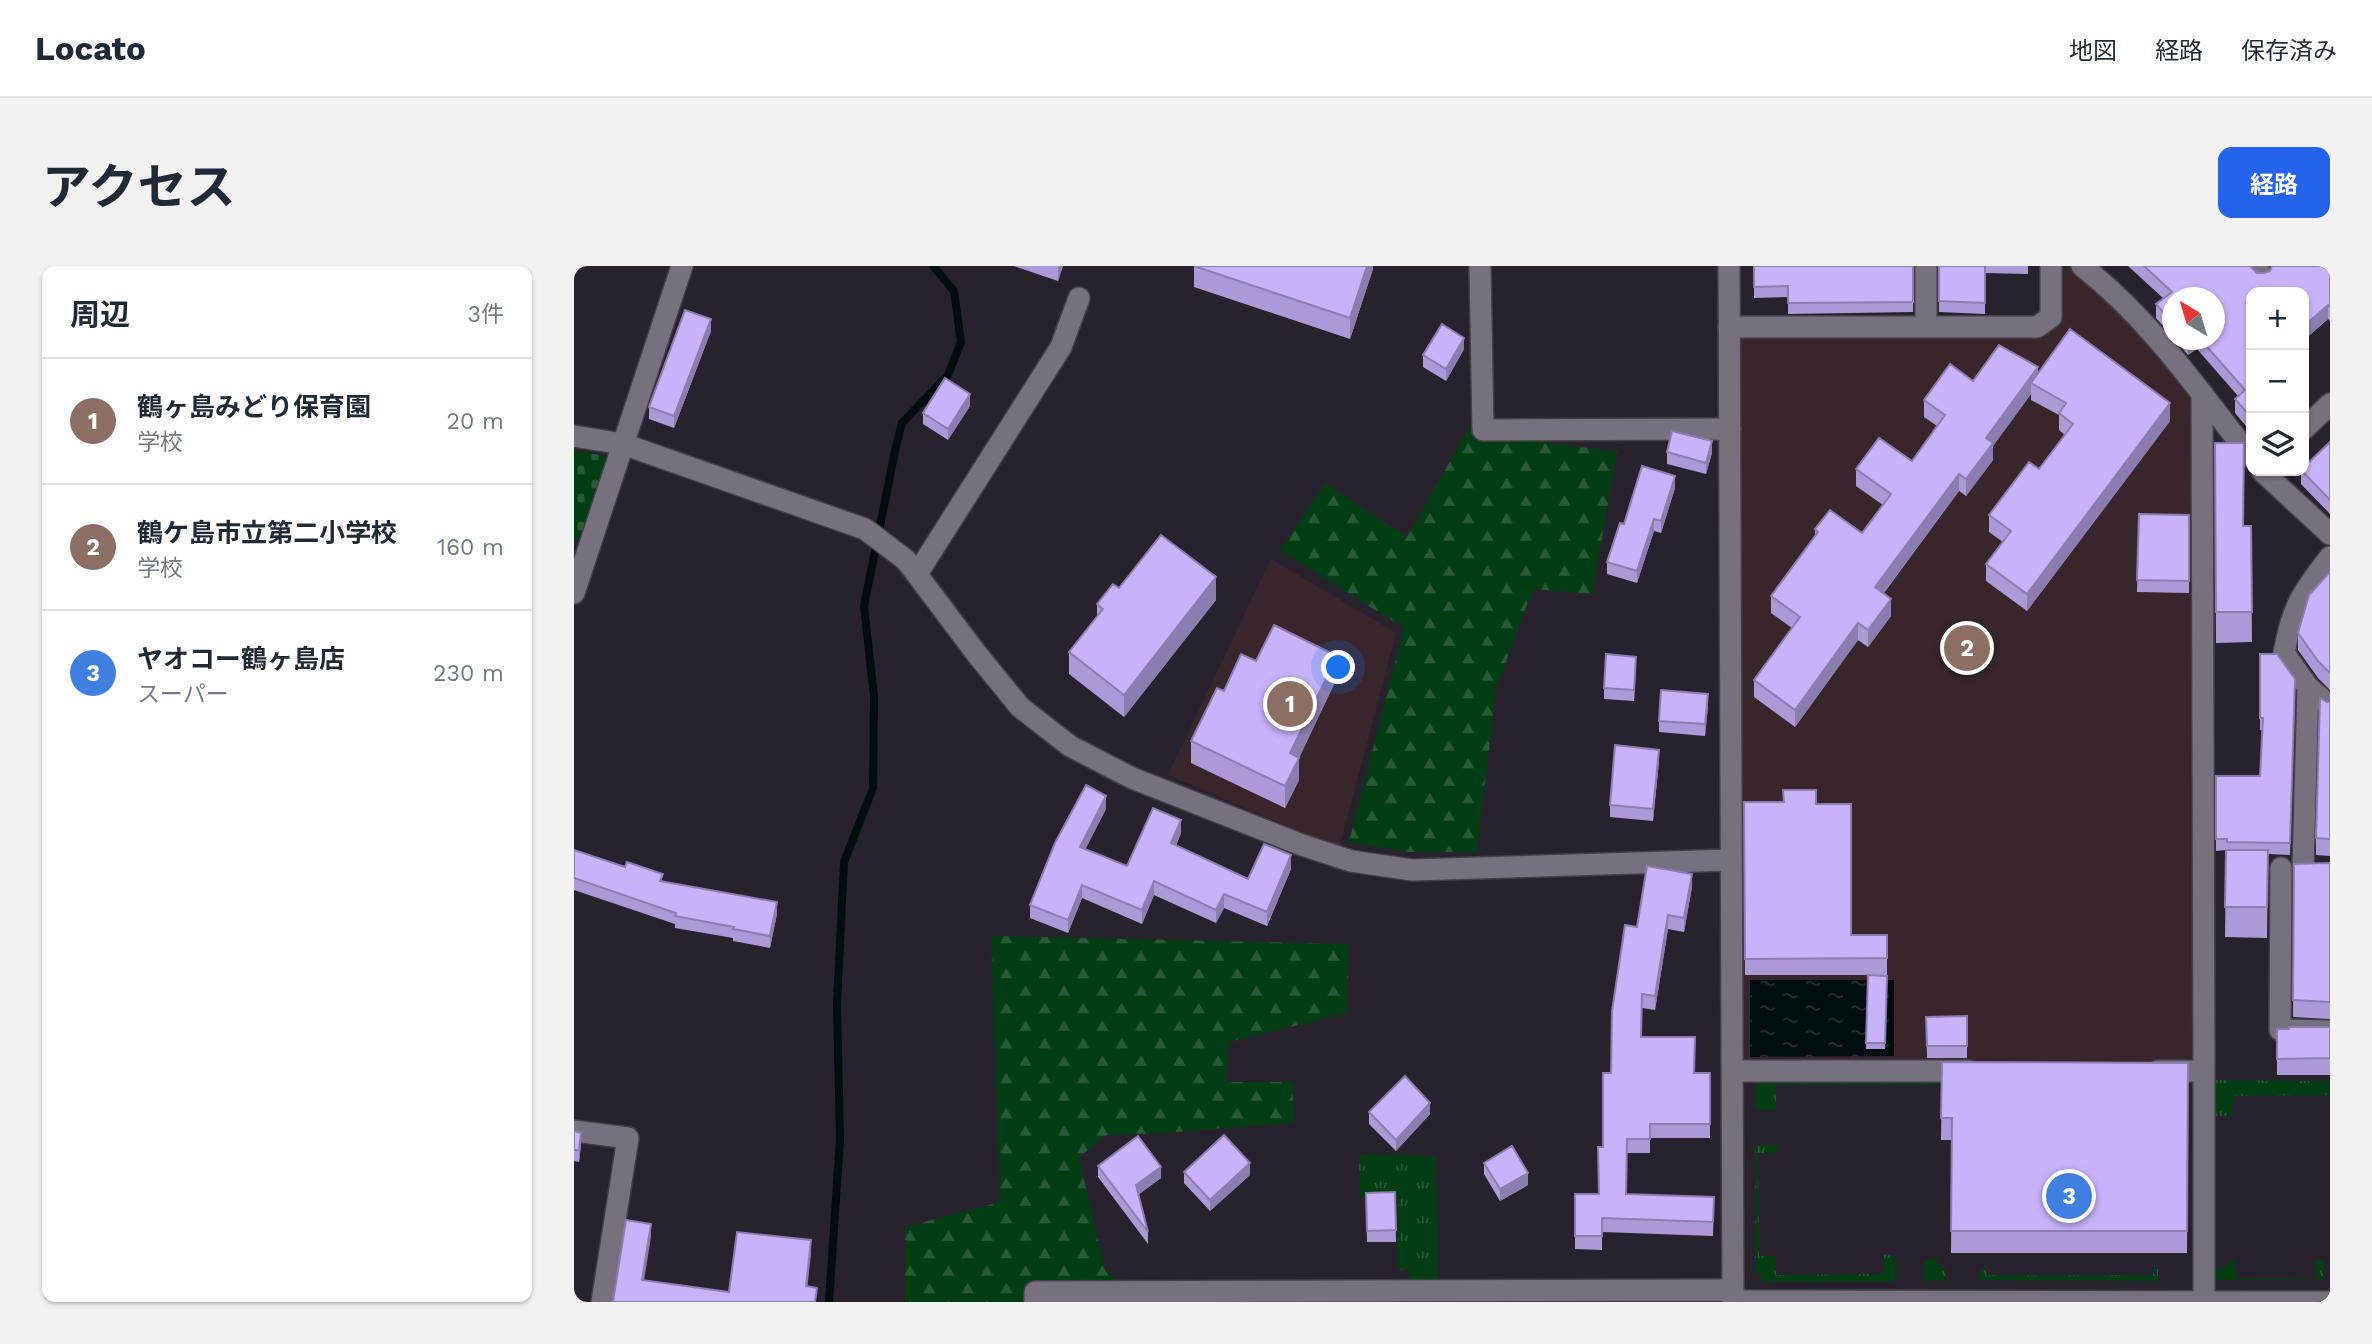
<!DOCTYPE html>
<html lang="ja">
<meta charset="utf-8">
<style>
:root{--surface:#fff;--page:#f2f2f3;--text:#1f2937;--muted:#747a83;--line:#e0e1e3;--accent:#2563eb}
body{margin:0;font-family:"Work Sans","Noto Sans JP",sans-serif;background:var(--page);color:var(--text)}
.controls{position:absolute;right:21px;top:21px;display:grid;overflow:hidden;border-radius:14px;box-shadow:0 2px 5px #0004}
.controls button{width:63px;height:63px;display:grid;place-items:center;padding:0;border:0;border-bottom:2px solid var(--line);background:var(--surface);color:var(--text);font:35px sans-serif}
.compass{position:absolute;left:1588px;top:21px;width:63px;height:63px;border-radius:50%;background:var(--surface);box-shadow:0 2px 5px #0004;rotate:322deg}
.you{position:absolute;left:765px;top:402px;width:24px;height:24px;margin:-18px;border:5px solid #fff;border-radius:50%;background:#1a73e8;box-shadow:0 0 0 10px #1a73e833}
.badge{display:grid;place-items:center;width:46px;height:46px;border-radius:50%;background:var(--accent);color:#fff;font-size:23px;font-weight:700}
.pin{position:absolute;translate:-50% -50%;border:4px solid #fff;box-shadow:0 2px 7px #0006}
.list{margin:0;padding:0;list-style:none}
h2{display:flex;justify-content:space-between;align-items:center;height:91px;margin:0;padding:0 28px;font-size:30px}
h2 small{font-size:23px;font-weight:400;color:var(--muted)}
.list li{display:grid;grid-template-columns:46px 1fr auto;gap:21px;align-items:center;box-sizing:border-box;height:126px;padding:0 28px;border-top:2px solid var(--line)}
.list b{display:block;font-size:26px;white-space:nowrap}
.list p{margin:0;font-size:23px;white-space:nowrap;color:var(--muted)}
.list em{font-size:23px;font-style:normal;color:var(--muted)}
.icon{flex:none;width:38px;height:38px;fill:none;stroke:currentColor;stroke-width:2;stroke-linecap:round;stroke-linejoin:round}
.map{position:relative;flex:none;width:1756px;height:1036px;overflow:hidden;border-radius:14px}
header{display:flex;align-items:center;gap:42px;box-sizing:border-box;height:98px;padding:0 35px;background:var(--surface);border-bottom:2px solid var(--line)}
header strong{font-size:33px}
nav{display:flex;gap:38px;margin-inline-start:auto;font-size:24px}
.intro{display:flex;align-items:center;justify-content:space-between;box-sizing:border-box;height:168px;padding:0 42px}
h1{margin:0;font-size:49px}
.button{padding:18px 32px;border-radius:14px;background:var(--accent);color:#fff;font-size:24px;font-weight:700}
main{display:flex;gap:42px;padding:0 42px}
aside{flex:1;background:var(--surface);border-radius:14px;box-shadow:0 2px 5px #0004}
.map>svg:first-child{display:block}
</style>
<header>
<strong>Locato</strong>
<nav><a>地図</a><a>経路</a><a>保存済み</a></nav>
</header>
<div class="intro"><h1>アクセス</h1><a class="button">経路</a></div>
<main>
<aside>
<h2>周辺<small>3件</small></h2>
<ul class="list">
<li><span class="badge" style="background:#8d6e63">1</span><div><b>鶴ヶ島みどり保育園</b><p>学校</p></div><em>20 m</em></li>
<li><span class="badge" style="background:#8d6e63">2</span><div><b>鶴ケ島市立第二小学校</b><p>学校</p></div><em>160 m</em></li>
<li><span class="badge" style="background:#3f7fe0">3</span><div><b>ヤオコー鶴ヶ島店</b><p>スーパー</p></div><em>230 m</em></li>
</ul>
</aside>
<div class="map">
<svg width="1756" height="1036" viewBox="0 0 1756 1036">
<defs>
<pattern id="grass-tufts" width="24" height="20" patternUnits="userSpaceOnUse" patternTransform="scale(1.75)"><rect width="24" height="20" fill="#033d14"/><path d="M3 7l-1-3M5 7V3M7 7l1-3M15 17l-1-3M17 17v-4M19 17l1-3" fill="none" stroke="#285a37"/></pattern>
<pattern id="forest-firs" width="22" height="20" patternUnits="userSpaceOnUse" patternTransform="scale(1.75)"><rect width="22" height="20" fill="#033d14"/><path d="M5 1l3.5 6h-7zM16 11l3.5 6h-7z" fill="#285a37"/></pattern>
<pattern id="cemetery-stones" width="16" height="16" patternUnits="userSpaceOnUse" patternTransform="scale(1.75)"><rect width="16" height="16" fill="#033d14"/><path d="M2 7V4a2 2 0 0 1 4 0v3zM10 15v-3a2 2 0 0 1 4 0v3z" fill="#285a37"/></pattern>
<pattern id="water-ripples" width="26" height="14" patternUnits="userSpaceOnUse" patternTransform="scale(1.75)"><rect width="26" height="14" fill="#000e10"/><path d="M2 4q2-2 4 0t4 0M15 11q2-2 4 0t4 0" fill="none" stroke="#263234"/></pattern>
</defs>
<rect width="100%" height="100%" fill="#28222e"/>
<path fill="#39262d" d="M1477,0h31l120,127 2,678h-471l-4,-744 322,-11z
M697,293l125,74 -57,215 -171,-73z"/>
<path fill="url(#grass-tufts)" d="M1609,812l5,7h-412v25h-21v-30z
M1638,814l118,1v14l-97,1 -1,20h-16v119h-5z
M1181,879h22v8h-19l1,103h16l1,19 108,-1v-19l11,1v26h-130l-10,-12z
M785,888l77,2 2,129 -27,-1 -2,-15 -11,1v-73h-38z
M1353,993h11v8h8v14h-22v-19z
M1661,993v19h80l1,-18h8v19l-114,1v-9l9,-1z
M1407,1002h5v7h167l1,-6h4v12l-178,-1z"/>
<path fill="url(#forest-firs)" d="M899,155l71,21 73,10 -25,142 -59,-5 -37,100 -19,163h-69l-59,-10 55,-214 -124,-78 45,-67 82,54z
M417,670l358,8 -2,69 -118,29 -3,40h67v41l-130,10 -56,2 -28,22 26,114 47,31h-247v-75l95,-25z"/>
<path fill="url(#cemetery-stones)" d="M0,184l34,7 -25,85 -9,-3z"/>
<path fill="url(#water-ripples)" d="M1176,714h144v76l-144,1z"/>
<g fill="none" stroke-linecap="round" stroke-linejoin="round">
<path stroke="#000e10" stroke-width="8" d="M255,1036l11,-163 -3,-135 7,-142 29,-74 1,-91 -10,-91 32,-160 6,-23 46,-48 13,-33 -7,-51 -21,-25"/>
<g stroke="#433f48" stroke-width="24">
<path id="street" d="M906,0l3,164 247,-1
M1352,0v60
M1508,0c68,53 116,124 169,191
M1680,0l8,9
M1155,61h308l14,-10v-51
M1628,127l2,678
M1730,163l26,-25
M1688,205l68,63
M1756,291c-28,36 -38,50 -46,96l24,34 22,19
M343,308l144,-227 18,-49
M0,327l108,-327
M1707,602l-1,162 50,1
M1729,602l5,-181
M1159,805h236
M1584,805h46v230
M0,865l54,7 -26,164
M1159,1035l597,1
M461,1036v-10l698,-2"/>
</g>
<g stroke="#433f48" stroke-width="24">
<path id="secondary" d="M1155,0l4,1036
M0,170l49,8 242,85 41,31 70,93 44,54 50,39 62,32 170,67 49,16 61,9 318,-10"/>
</g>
<use href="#street" stroke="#77717f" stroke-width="21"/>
<use href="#secondary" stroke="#77717f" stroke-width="21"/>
</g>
<path fill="#ac9ad8" d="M440,0h49l-5,15z
M620,0h179v3l-23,70 -156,-52z
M1180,0h159v46l-125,2v-17l-34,1z
M1365,0h89v8l-43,-1v41l-46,-2z
M1554,0h122l7,7h7l66,-7v55l-2,-2 -24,21v-48h-53v140l-16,-19v-14l3,-3 -41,-47 -9,6 -13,-15h40l-42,-42v39l-17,-19v-14l7,-6z
M137,65l-37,97 -25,-9v-12z
M890,83l-18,32 -23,-14v-12z
M1464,107l132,48 -143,190 -41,-30v-17l17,-22 -14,-10v-17l50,-46 26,-34 -6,-5v-15l-28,-15v-6l-38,52v14l-27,36 -7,-5 -75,102 7,23 -23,31 -10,-7 -63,87 -41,-30v-17l38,-52 -21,-15v-17l44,-60v-7l47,4 21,-28 -27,-19v-17l56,-8 25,-35 -13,-9v-17l49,-19z
M396,140l-22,34 -25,-16v-11z
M1756,176v72l-29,-30v-13h3z
M1641,177l28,83h8l1,116 -36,1z
M1093,186l45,1 -6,21 -39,-10z
M1101,222l-14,45 -7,-2 -17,52 -30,-9v-12l17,-38z
M1565,248l50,1v78l-52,-1z
M1756,306v118l-12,-12 -20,-28v-17z
M545,322l97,12 -92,117 -55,-43v-22l28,-35v-13z
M1686,388l35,25 -5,176 -22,-1 -1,84 -42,-1 1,-87 -10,1v-75h44l2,-46h-2z
M682,395l81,17 -38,80v22l-14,28 -94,-45v-22l33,-50z
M1062,402l-2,33 -30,-2v-11z
M1753,436h3v154l-14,-1v-17z
M1134,440l-3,30 -46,-4v-11z
M1085,495l-6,60 -43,-4v-12z
M1170,536l72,2 35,131h36v40h-142z
M532,543l-21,40 42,17 54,-33 -5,13 72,33 43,-10 -24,57 -43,-18 -8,15 -62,-28 -12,29 -60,-26 -14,35 -38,-15v-13z
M0,584l89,31 114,33 -7,34 -37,-7v-3l-58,-10v-4l-101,-34z
M1756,597v156l-37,-2 1,-153z
M1118,621l-8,45 -16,-3 -13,81 -13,-2v29l52,36h16v65h-60v15h-23v41l87,3 -1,39 -111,-4v18l-27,-1v-55h24l12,-121 26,-146z
M1294,709l19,1 -2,73h-19z
M1393,750v42h-40l-1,-41z
M1756,761v48h-53v-46z
M1368,796l246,1 -1,190h-236l1,-113h-11z
M795,846l61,2 -34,37 -27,-27z
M0,865l7,14 -2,17 -5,-1z
M910,897l44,22 -28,16 -16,-27z
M524,900l63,12 -23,17 10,37v12l-50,-67z
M610,906l66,3 -40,36 -26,-28z
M821,926l1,50h-29l-1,-49z"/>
<path fill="#8c7db0" d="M484,0h5l-5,15z
M793,0h6v3l-23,70v-21z
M1754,39v14l-24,21v-14z
M137,53v12l-37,97v-12z
M890,72v11l-18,32v-12z
M1616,74h7v9l-9,6v-14z
M1464,101v17l-7,-1v11l-38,52v14l-27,36v-17l20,-41z
M396,128v12l-22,34v-11z
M1596,137v18l-143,190v-17z
M1138,175v12l-6,21v-11z
M1385,208v17l-84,113v-17z
M1101,210v12l-14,45v-12z
M1080,253v12l-17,52v-12z
M642,311v23l-92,117v-22z
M1317,333v17l-23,31v-17z
M1284,357v17l-63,87v-17z
M763,390v22l-38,80v22l-14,28v-22l5,-33z
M1062,391v11l-2,33v-11z
M1134,428v12l-3,30v-12z
M1085,484v11l-6,60v-12z
M532,530v13l-26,51v-13z
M607,554v13l-10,24v-14z
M717,589v14l-24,57v-14z
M1118,608v13l-8,45v-14z
M580,615v14l-12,29v-14z
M508,619v13l-14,35v-13z
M650,628v14l-8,15v-13z
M203,636v12l-7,34v-12z
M1094,649v14l-13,81v-14z
M856,837v11l-34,37v-11z
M7,867v12l-2,17v-12z
M676,897v12l-40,36v-11z
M587,901v11l-25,18v-11z
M954,907v12l-28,16v-12z
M77,958v13l-9,56v-13z
M237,974v14l-5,46v-14z"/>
<path fill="#c8b3fb" stroke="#8c7db0" stroke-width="2" d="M620,0h173l-17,52z
M1180,0h159v36l-125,1v-17l-34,1z
M1365,0h46v37l-46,-2z
M1570,0h106l7,7h7l6,-2 2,-5h58v41l-2,-2 -24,21v-34h-53v125l-16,-18 10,-9 -44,-50h14v-42h-42v25l-17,-19 16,-12z
M111,44l26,9 -37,97 -25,-9z
M868,58l22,14 -18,31 -23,-14z
M1496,63l100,74 -143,191 -41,-30 25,-33 -22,-16 40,-53 10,7 34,-45 -14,-11 7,-10 -35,-20z
M1425,79l39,22 -52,71 7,5 -27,36 -7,-5 -84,113 16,12 -23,31 -10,-7 -63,87 -41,-30 46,-63 -29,-21 47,-64 -3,-3 15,-19 32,23 29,-39 -35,-25 23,-31 33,23 33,-46 -21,-15 26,-36 23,17z
M371,112l25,16 -22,35 -25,-16z
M1098,165l40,10 -6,22 -39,-11z
M1756,176v58l-28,-29h2v-4z
M1641,177h29l-1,83h8l1,86h-36z
M1068,200l33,10 -14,45 -7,-2 -17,52 -30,-9 13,-39 4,1z
M1565,248l50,1v66l-52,-1z
M587,269l55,42 -92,118 -55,-43 34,-43 -6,-5 16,-20 6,4z
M1756,306v101l-12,-12 -20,-28 11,-38z
M700,359l63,31 -47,97 9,5 -14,28 -94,-45 26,-53 7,3 17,-37 15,7z
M1032,388l30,3 -2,33 -30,-2z
M1686,388h17l18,25 -5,164 -63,-1v-3h-11v-63h44l3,-58h-3z
M1087,424l47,4 -3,30 -46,-3z
M1746,432l7,4h3v137l-14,-1z
M1041,479l44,5 -6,59 -43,-4z
M512,519l20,11 -26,51 47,19 26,-58 28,12 -10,23 77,36 16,-35 27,11 -24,57 -43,-18 -8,16 -62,-29 -12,29 -60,-25 -14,35 -38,-15 25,-62z
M1209,524h33v14h35v131h36v23l-142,1 -1,-157h40z
M0,584l51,17 2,-5 36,12 -3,7 117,21 -7,34 -37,-7 1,-2 -59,-11 1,-3 -102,-35z
M1652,584h42l-1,57h-42z
M1756,597v139l-37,-2 1,-136z
M1073,600l45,8 -8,44 -16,-3 -13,81 -13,-2 -1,43h54l-1,36h16v51h-60v15h-23l-1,55 88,3 -1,25 -111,-4v18h-27v-42h24l-1,-47h5v-74h8l1,-62 13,-86 12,2z
M1294,709l19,1 -2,67h-19z
M1393,750v30h-40l-1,-29z
M1715,761h41v31l-53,1v-30h12z
M1368,796l246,1 -1,168h-236l1,-113h-11z
M831,810l25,27 -34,37 -27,-28z
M0,865l7,2 -2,17h-5z
M650,869l26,28 -40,37 -26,-28z
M564,870l23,31 -25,18 12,47 -50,-66z
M938,880l16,27 -28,16 -16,-26z
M821,926l1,38 -29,1 -1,-38z
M52,954l25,4 -9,56 87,12 8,-60 74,8 -5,46 11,2 -2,14h-202z"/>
</svg>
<div class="controls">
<button>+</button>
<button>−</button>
<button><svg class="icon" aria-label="layers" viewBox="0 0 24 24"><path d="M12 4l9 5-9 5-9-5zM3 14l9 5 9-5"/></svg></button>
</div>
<svg class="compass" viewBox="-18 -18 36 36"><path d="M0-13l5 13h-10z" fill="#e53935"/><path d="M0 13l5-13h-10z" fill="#747a83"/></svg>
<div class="you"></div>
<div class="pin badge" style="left:716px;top:438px;background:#8d6e63">1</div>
<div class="pin badge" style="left:1393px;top:382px;background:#8d6e63">2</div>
<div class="pin badge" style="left:1495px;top:930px;background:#3f7fe0">3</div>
</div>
</main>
